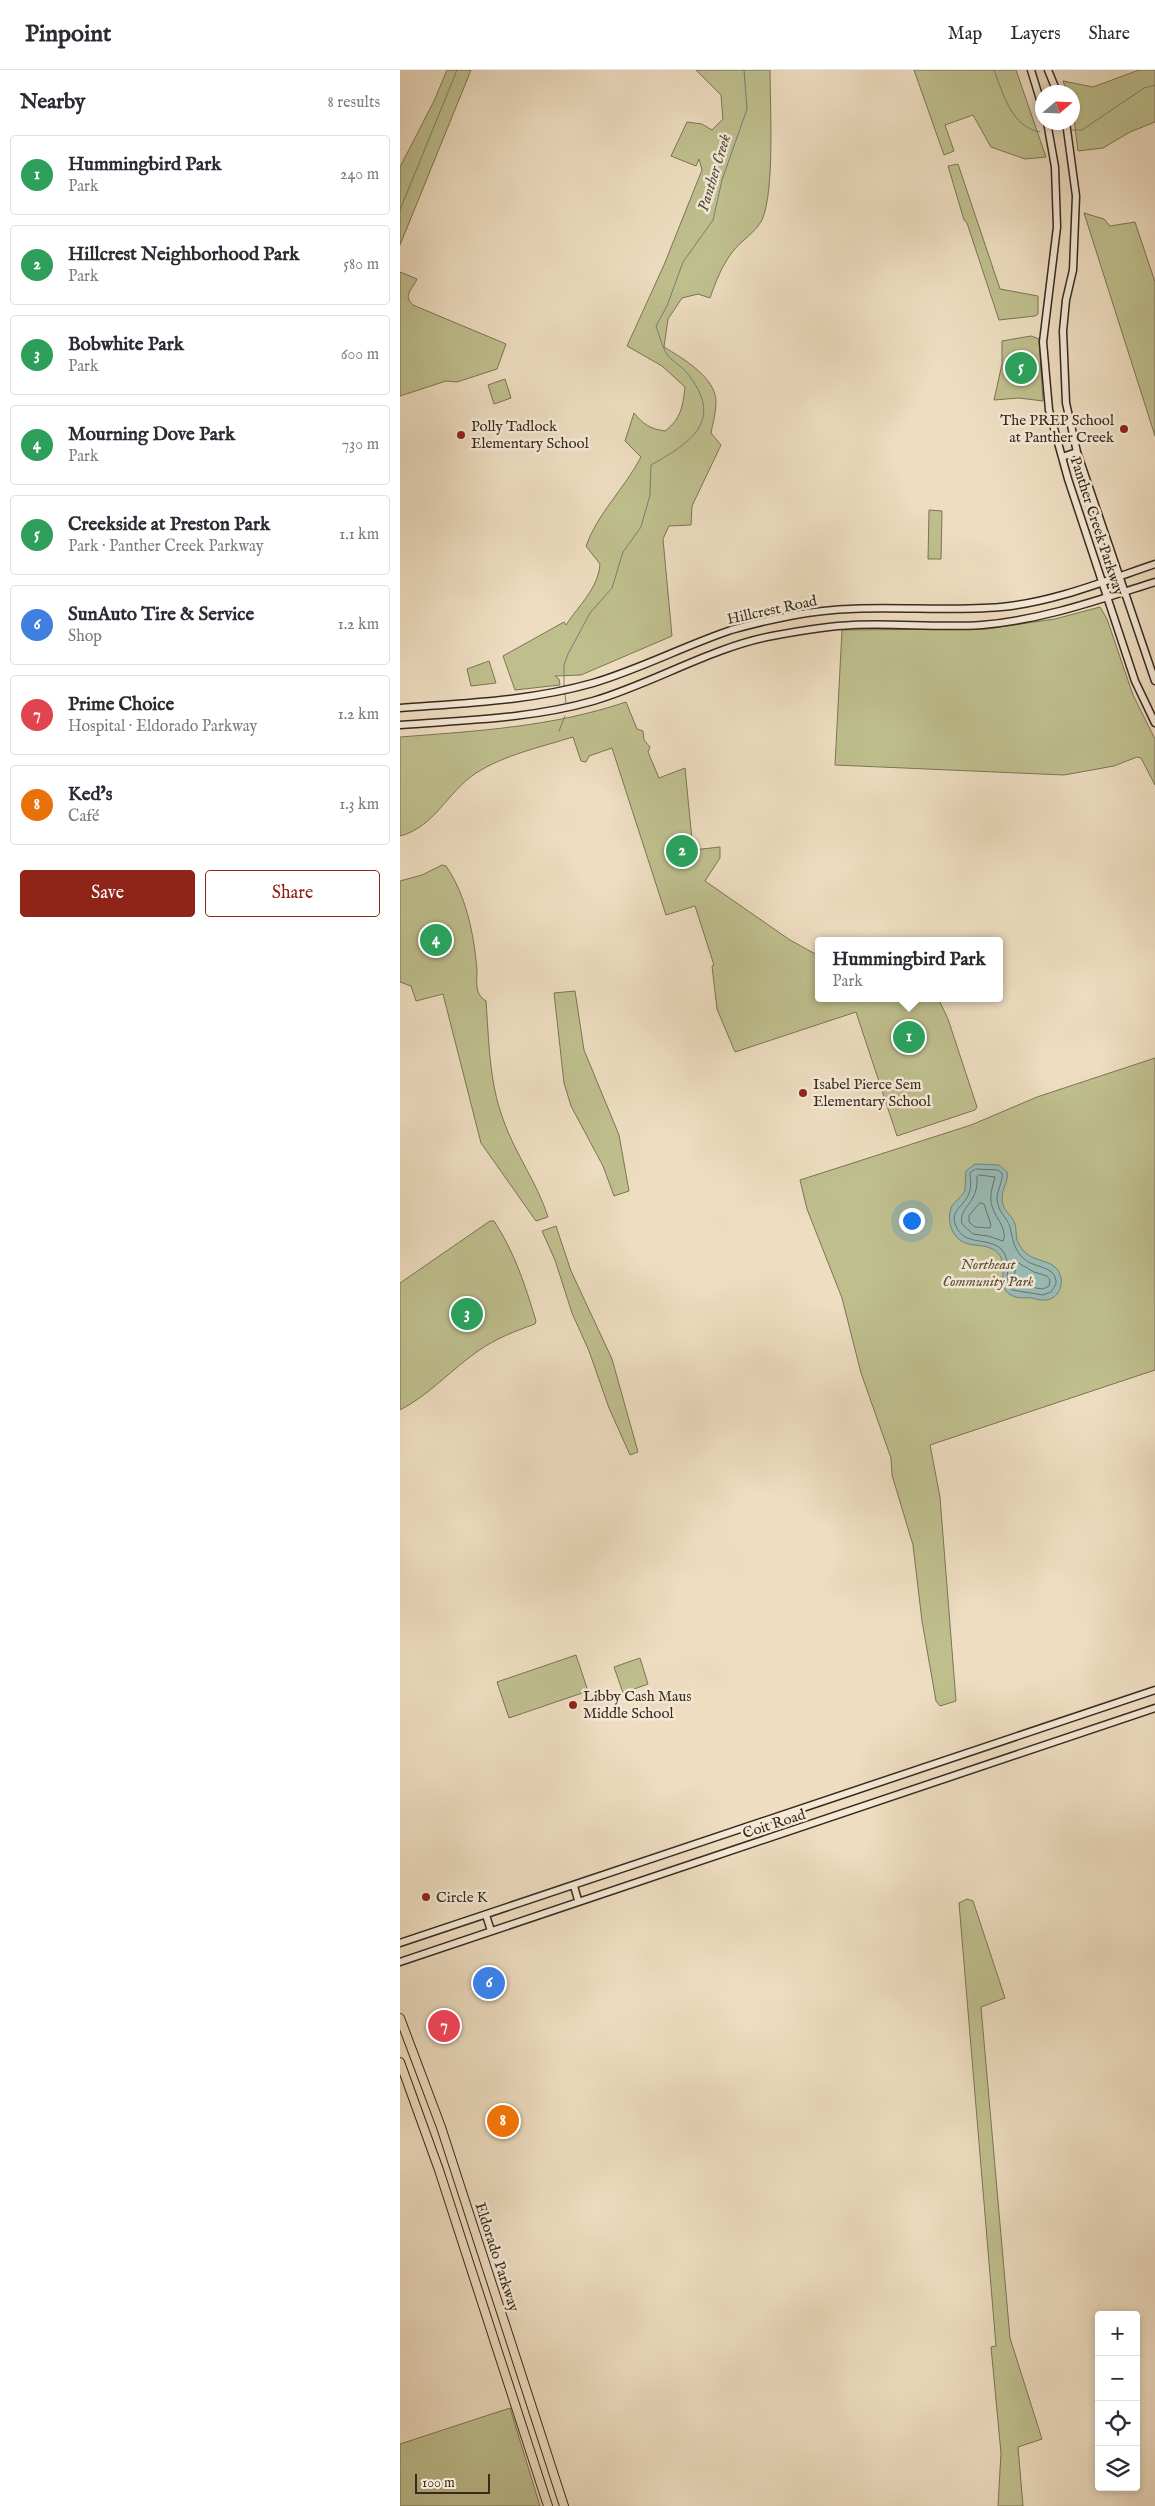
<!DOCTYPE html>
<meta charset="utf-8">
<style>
:root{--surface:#fff;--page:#f2f2f3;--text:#2b2b33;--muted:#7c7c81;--line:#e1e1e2;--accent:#8f2418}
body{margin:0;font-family:"IM FELL English",serif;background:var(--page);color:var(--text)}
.controls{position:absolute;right:15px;bottom:15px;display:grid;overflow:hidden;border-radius:5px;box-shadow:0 2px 8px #0003}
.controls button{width:45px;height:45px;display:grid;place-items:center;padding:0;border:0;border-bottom:1px solid var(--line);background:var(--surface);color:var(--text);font:25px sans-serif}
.compass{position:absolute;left:635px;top:15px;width:45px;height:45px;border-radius:50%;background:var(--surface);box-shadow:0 2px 8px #0003;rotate:71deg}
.scale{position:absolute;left:15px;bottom:12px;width:75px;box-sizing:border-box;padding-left:5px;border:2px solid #3a2a1e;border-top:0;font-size:14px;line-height:18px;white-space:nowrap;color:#3a2a1e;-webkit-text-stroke:4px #f4e9d7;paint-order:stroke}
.you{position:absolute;left:511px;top:1150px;width:18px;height:18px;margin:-12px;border:4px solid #fff;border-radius:50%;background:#1a73e8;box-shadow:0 0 0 8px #1a73e833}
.badge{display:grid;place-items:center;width:32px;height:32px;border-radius:50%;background:var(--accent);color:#fff;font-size:16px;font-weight:700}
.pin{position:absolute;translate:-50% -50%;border:2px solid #fff;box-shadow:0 1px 5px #0006}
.popup{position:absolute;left:415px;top:867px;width:188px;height:65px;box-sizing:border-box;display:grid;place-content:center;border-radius:5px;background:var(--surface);filter:drop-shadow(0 1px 4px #0005);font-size:16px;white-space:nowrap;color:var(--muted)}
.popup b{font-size:19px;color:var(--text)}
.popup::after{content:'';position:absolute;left:50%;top:100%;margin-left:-10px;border:10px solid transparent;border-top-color:var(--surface)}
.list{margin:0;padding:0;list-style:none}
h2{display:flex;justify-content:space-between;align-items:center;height:65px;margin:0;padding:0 20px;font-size:21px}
h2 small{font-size:16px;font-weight:400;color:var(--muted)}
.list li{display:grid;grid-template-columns:32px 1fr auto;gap:15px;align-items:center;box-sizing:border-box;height:80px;margin:0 10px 10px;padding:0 10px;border:1px solid var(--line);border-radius:5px}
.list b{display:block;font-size:19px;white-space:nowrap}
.list p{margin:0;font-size:16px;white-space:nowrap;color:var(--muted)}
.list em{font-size:16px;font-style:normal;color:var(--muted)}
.actions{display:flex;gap:10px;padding:15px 20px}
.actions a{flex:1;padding:11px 0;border:1px solid var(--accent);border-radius:5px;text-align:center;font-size:18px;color:var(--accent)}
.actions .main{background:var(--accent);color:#fff}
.icon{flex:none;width:28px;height:28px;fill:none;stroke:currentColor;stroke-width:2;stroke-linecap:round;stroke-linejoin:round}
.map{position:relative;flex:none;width:755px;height:2436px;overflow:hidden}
header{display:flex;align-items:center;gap:30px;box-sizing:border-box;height:70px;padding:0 25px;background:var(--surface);border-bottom:1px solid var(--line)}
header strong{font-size:24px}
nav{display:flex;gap:28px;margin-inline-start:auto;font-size:18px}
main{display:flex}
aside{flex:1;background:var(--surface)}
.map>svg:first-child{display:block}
</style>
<header>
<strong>Pinpoint</strong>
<nav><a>Map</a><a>Layers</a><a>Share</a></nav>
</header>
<main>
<aside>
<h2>Nearby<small>8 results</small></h2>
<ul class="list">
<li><span class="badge" style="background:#2e9e5b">1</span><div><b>Hummingbird Park</b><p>Park</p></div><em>240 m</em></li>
<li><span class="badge" style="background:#2e9e5b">2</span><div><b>Hillcrest Neighborhood Park</b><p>Park</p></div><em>580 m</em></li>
<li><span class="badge" style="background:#2e9e5b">3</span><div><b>Bobwhite Park</b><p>Park</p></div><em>600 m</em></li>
<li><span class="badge" style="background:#2e9e5b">4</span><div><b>Mourning Dove Park</b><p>Park</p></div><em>730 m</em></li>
<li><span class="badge" style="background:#2e9e5b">5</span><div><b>Creekside at Preston Park</b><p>Park · Panther Creek Parkway</p></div><em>1.1 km</em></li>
<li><span class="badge" style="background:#3f7fe0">6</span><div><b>SunAuto Tire &amp; Service</b><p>Shop</p></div><em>1.2 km</em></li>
<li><span class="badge" style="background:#e0444e">7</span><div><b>Prime Choice</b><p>Hospital · Eldorado Parkway</p></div><em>1.2 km</em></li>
<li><span class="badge" style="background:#e8710a">8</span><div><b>Ked's</b><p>Café</p></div><em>1.3 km</em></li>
</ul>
<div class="actions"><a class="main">Save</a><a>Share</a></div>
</aside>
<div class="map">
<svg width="755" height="2436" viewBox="0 0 755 2436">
<rect width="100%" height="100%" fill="#eeddc1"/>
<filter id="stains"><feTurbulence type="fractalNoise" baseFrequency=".004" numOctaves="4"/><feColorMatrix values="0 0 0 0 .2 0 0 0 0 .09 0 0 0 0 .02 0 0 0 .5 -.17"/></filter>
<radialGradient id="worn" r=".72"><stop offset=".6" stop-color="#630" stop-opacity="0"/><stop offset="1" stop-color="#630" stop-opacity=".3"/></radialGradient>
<path fill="#bfbf8e" stroke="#7c7456" d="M47,0h24l-71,175v-78l34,-66z
M296,0h74c0,35 5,121 -8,150 -7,13 -19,19 -28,30 -12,15 -18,31 -24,48l-12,-4 -16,4 -14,21 -4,28c18,11 52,30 52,55 0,10 -3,21 -5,31l10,12 -29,61 -1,19 -22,1 -6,13 9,97 -91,39 -26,1 4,3 1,6 -45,5 -12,-34 61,-34 2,3c13,-20 32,-36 34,-61l-14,-18c11,-32 39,-58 55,-89l-16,-16 9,-28c9,11 16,16 31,18 16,-12 18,-25 20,-44l-23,-21 -35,-20 37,-81 38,-95 -3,-11 -3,7 -25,-10 16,-34 15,2 10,6 11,-11 -2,-24z
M514,0h102l30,87 -21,2 -34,-12 -18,-32 -28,10 9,26 -10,4z
M739,0h16v52l-25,10 -27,16 -25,3 -5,-40 -1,-19h-5l-4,-11 30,6z
M558,94l42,125 38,7v18l-3,2 -36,4 -32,-97 -3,-3 -16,-54z
M684,143l20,6 6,7 25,-4 20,60v154z
M0,202l17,7c-4,10 -15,16 -4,26l93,39 -9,25 -40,13 -11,-1 -46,15z
M631,266l8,3 4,62 -24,-3 -25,2 8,-36v-23z
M105,309l6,19 -17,6 -6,-19z
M529,440l13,1 -1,48h-13z
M700,537l7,12 26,76 22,44v46l-14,-27 -4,-1 -23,9 -50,9 -229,-10 7,-135 144,-1 69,-10z
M89,591l7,22 -25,3 -4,-17z
M226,632l11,27 6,2 1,9 6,7 -2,5 11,26 26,-10 8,82 27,-3v11l-15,23 85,59 29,16v42h119l10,21 29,88 -2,3 -78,26 -41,-124 -121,40 -18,-43 -5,-43 2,-1 -19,-59 -29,9 -54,-167 -23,8 -3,6 -5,-1 -8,-24c-32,10 -69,18 -97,36 -29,19 -41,54 -76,63v-99c77,-6 152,-10 226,-35z
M42,795l4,1c20,29 28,68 31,104 0,11 -3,24 9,31 3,40 3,80 17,118 12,35 34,63 45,98l-12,4 -55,-78 -38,-149 -27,7 -5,-15 -11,-4v-101l22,-6z
M175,921l9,59 35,85 10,56 -15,5 -11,-30 -32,-60 -7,-23 -10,-90z
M755,988v312l-225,75 10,52 16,204 -16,5 -4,-5 -14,-80 -9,-76 -21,-70 -1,-17 -30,-85 -19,-75 -35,-89 -7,-29 171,-55 66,-28z
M90,1151h4c21,32 31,64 42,100l-1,3c-20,7 -40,15 -57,27 -27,19 -49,44 -78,59v-127z
M156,1156l15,45 41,88 26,93 -8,3 -21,-47 -20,-57 -17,-38 -17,-53 -13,-29z
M176,1585l12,36 -79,27 -12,-36z
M240,1588l8,26 -25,9 -9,-26z
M567,1829l6,2 32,97 -24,9 29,331 32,101 -24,8 5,59h-25l3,-53 -10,-106 5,-1 -37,-443z
M110,2338l30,98h-140v-62z"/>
<path fill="#99bbb6" stroke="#738179" d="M575,1094l24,1 8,7c2,9 -5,16 -5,26 0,14 10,16 13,26 2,8 0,15 5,22 10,16 24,12 35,21 9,8 8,23 -1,30 -8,5 -14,3 -22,1 -7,-1 -13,1 -19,-2 -19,-8 -3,-30 -15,-43 -14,-14 -35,0 -46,-23 -3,-7 -3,-15 -1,-22 3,-7 11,-10 14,-18l1,-19z"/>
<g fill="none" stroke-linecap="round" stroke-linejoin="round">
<path stroke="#6a726a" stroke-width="1" d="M576,1099l22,1 4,3c1,9 -5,17 -5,26 1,14 10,18 13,28 3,12 3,21 13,31 11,11 34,7 33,26l-5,8 -8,3 -31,-5c-10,-11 1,-27 -10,-40 -13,-14 -38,-3 -46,-24 -7,-16 9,-20 13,-33 3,-7 1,-13 1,-20z
M579,1105l16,2c-2,8 -5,16 -4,24 1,14 18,28 12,40l-15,-5 -15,-2 -11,-10c-4,-17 17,-20 15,-47z
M580,1133l4,1 7,21 -1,3 -15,-1 -6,-5v-6z
M617,1192l17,10 13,4 3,4 -1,6 -6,3 -27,-4 -2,-6z"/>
<path stroke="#738179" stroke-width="1" d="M594,0c9,23 17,57 46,62
M672,60h10l62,-42 11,-3
M0,140l57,-140
M164,617v-22l4,-11 22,-41 22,-25 11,-36 18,-25 9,-32 1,-30c41,-23 74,-45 36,-92 -6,-8 -18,-13 -22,-22 -4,-8 -6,-17 -9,-25l11,-20 16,-44 30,-42 9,-40 25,-71 -3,-39
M165,623l1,11
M159,661l6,-15"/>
<g stroke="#3a2a1e" stroke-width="9">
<path id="secondary" d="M631,0l11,36
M648,0l9,22
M647,52l8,45 2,60 -14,115 6,68 19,69 67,202 20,42
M666,52l10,74 -3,74 -7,30 -3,31 3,72 11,49 78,229
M662,387l15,-5
M0,638c65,-5 130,-7 193,-25 47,-14 91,-37 138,-53 21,-6 43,-11 64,-15 68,-13 138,-2 206,-8 53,-5 104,-26 154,-43
M0,655c64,-5 130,-6 193,-24 61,-18 117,-53 179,-65 27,-5 54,-10 81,-11 43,-2 86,3 129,0 60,-5 116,-25 173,-43
M174,1816l4,14
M86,1845l5,16
M0,1873l755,-253
M0,1892l755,-254"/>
</g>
<g stroke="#3a2a1e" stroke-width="10">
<path id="primary" d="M0,1948l41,109 123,379
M0,1992l39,108 109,336"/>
</g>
<use href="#secondary" stroke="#f4e9d7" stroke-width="6"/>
<use href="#primary" stroke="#eeddc1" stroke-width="8"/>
</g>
<g fill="#8f2418" stroke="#f4e9d7" stroke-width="2">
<circle cx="724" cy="359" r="5"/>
<circle cx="61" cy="365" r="5"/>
<circle cx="403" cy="1023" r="5"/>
<circle cx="173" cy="1635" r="5"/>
<circle cx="26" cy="1827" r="5"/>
</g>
<g text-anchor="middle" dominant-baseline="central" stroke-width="5" stroke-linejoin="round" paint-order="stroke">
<g font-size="15" fill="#3a2a1e" stroke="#f4e9d7" text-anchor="start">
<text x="714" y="350" text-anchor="end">The PREP School<tspan x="714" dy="17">at Panther Creek</tspan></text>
<text x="71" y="356">Polly Tadlock<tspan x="71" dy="17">Elementary School</tspan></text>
<text x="413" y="1014">Isabel Pierce Sem<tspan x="413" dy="17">Elementary School</tspan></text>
<text x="183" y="1626">Libby Cash Maus<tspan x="183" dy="17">Middle School</tspan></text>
<text x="36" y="1827">Circle K</text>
</g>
<g font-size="15" fill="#3a2a1e" stroke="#f4e9d7">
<text transform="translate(697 456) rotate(72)">Panther Creek Parkway</text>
<text transform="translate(372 540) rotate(-12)">Hillcrest Road</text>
<text transform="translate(374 1754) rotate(-18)">Coit Road</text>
<text transform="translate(97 2187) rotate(72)">Eldorado Parkway</text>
</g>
<g font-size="15" font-style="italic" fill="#5b4f3a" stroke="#f4e9d7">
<text x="588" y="1194">Northeast<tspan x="588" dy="17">Community Park</tspan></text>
</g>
<g font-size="16" font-style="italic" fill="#524e44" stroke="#f4e9d7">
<text transform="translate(315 103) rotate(-73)">Panther Creek</text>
</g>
</g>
<rect width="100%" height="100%" filter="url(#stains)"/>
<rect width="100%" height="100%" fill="url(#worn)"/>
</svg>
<div class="controls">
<button>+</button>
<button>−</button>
<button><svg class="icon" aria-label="locate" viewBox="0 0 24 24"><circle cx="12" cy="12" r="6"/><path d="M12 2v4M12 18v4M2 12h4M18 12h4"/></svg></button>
<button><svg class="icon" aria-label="layers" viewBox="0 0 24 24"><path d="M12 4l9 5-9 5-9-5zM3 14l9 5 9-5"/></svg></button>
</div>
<svg class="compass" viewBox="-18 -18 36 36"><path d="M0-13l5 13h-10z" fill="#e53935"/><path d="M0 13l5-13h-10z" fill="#7c7c81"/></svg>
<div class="scale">100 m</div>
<div class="you"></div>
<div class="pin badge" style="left:509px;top:967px;background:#2e9e5b">1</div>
<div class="popup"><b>Hummingbird Park</b>Park</div>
<div class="pin badge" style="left:282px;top:781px;background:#2e9e5b">2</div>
<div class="pin badge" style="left:67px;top:1244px;background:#2e9e5b">3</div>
<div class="pin badge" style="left:36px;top:870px;background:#2e9e5b">4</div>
<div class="pin badge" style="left:621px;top:298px;background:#2e9e5b">5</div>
<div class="pin badge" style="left:89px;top:1913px;background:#3f7fe0">6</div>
<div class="pin badge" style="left:44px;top:1956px;background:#e0444e">7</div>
<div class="pin badge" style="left:103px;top:2051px;background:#e8710a">8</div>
</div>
</main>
